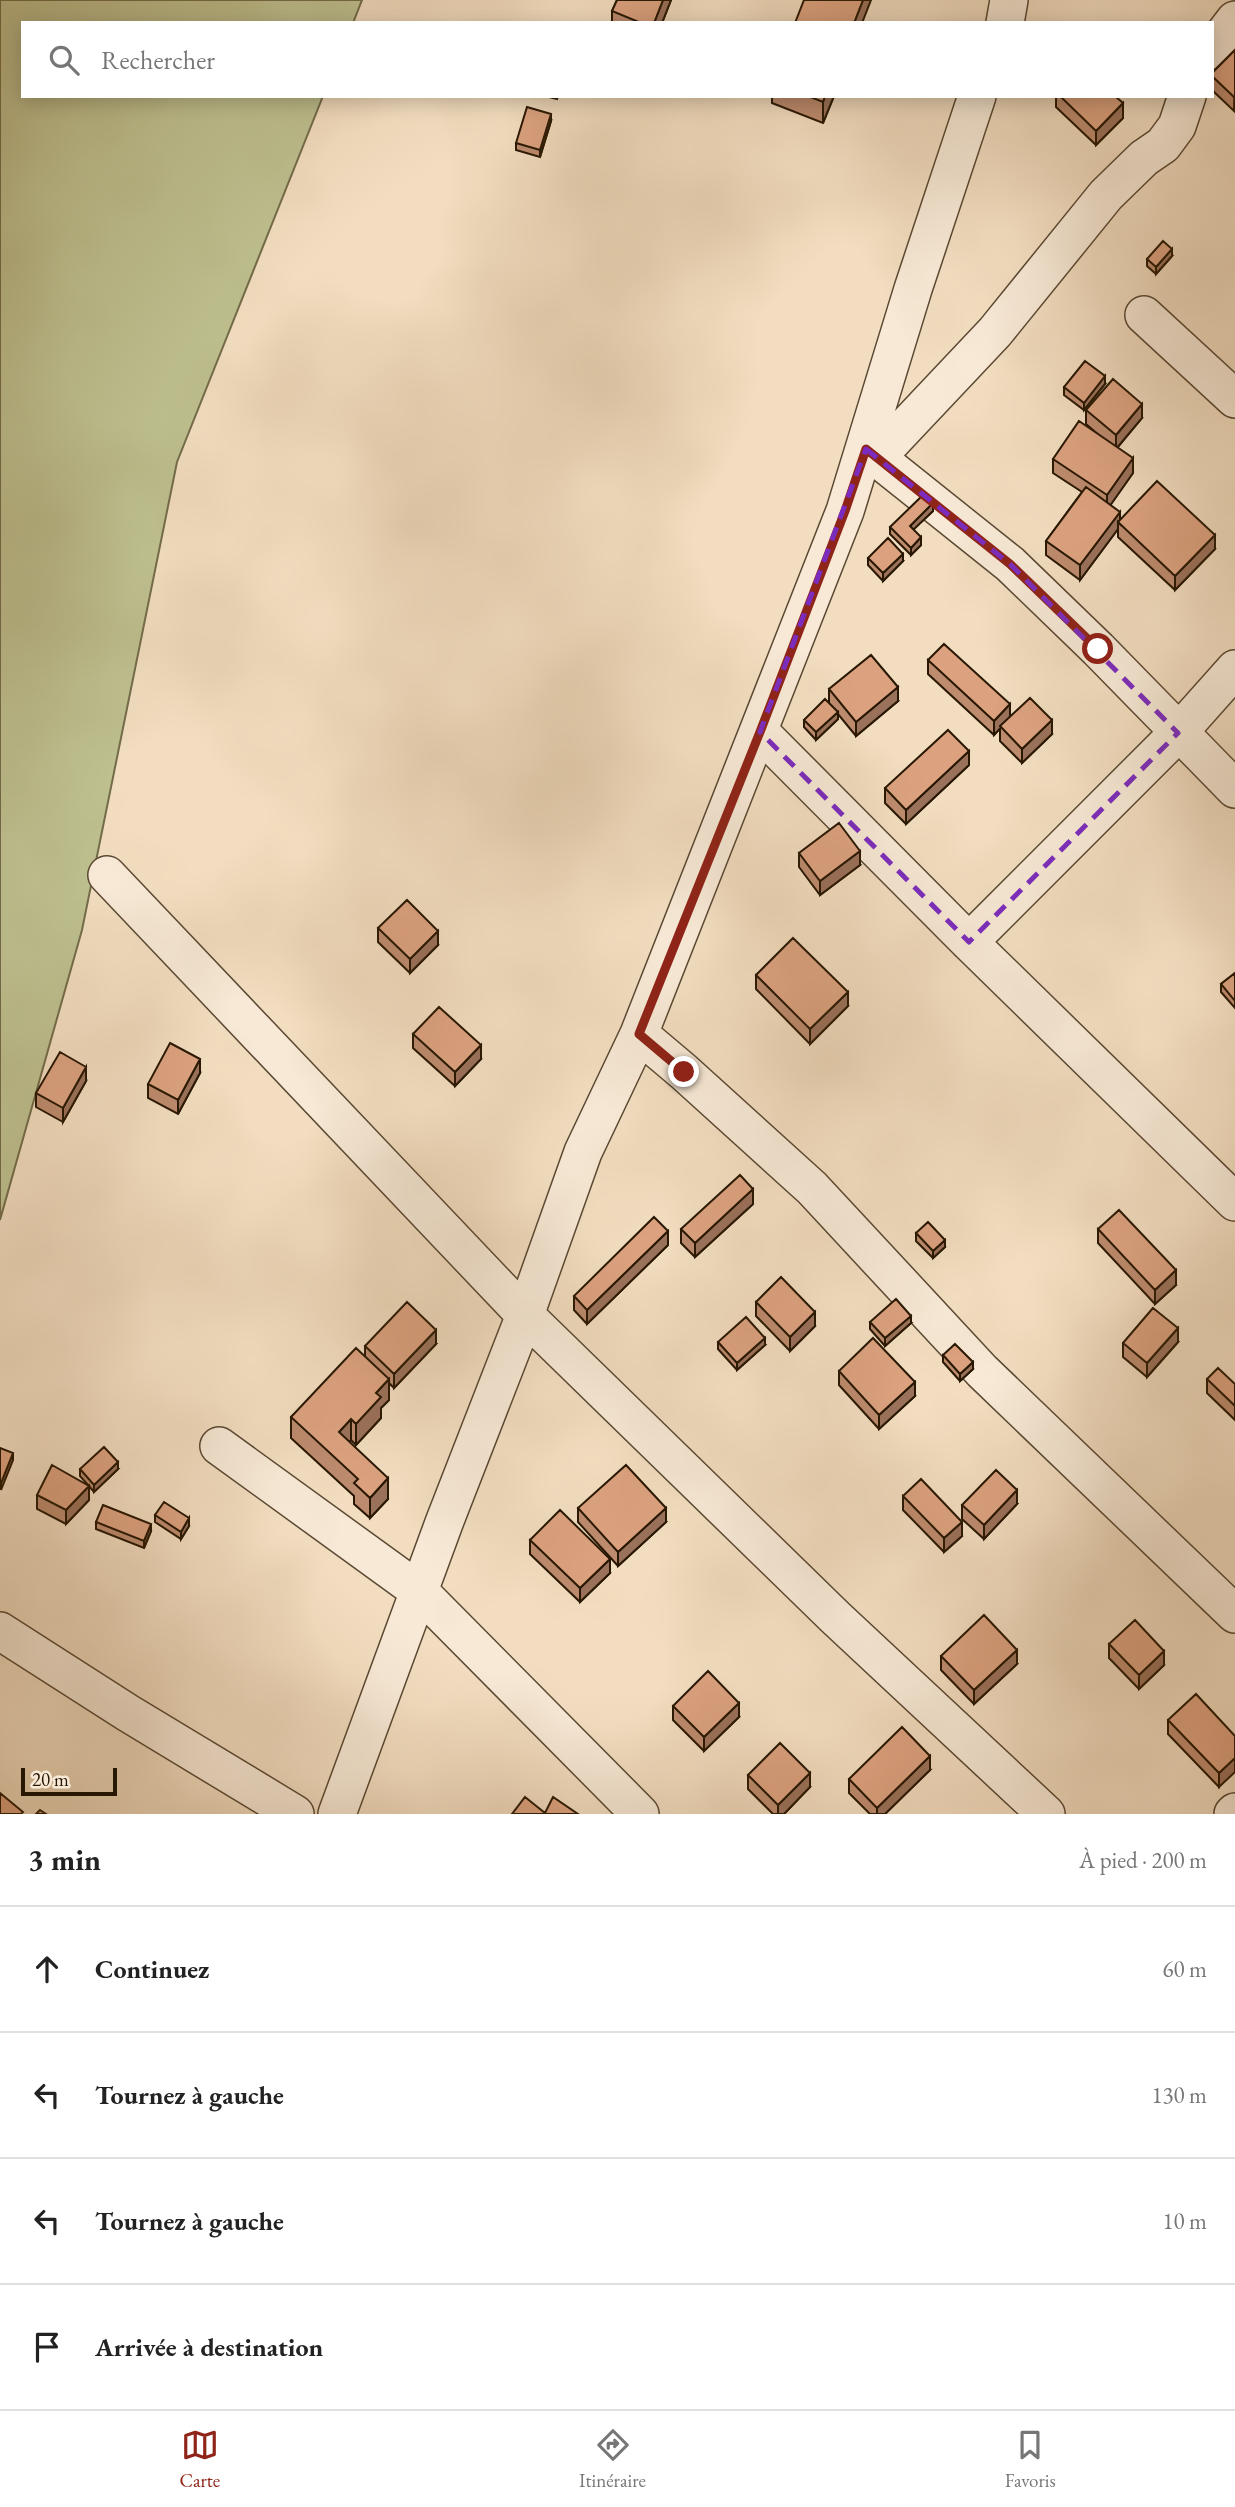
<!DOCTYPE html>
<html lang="fr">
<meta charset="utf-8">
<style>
:root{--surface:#fff;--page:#f6f6f6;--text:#222;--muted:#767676;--line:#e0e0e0;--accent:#8f2418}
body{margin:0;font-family:"EB Garamond",serif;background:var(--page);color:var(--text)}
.scale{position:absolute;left:21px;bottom:18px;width:96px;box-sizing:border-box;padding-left:7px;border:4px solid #281702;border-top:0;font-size:19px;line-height:24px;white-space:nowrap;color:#281702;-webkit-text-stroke:5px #f7e9d6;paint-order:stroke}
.stop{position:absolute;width:21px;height:21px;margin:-16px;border:5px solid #8f2418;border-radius:50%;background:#fff}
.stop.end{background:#8f2418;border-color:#fff;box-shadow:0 2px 7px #0008}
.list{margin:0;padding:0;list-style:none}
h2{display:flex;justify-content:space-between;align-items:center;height:91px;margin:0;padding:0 28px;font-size:30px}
h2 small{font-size:23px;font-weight:400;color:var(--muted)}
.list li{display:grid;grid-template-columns:46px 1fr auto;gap:21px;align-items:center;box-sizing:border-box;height:126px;padding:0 28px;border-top:2px solid var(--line)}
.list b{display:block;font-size:26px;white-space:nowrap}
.list em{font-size:23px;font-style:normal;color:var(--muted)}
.icon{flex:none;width:38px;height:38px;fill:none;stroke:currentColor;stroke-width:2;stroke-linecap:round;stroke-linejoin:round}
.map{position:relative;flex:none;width:1235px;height:1814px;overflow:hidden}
.search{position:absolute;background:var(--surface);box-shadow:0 4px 18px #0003;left:21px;right:21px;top:21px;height:77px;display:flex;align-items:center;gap:18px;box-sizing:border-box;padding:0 24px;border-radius:0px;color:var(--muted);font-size:26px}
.sheet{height:595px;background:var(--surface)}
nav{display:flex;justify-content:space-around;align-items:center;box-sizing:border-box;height:98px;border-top:2px solid var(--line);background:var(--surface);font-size:19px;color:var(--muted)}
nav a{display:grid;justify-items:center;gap:4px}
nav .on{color:var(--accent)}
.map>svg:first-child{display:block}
</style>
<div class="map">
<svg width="1235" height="1814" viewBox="0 0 1235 1814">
<rect width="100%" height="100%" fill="#f2ddc0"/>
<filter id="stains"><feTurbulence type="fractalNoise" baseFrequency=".00286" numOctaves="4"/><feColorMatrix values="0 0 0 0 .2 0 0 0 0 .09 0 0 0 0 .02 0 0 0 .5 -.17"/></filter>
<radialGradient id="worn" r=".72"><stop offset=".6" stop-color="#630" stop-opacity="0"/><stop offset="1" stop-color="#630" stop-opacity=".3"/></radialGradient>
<path fill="#bec090" stroke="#736c49" stroke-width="2" d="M0,0h362l-9,23h-330v73h300l-146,366 -95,468 -82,290z"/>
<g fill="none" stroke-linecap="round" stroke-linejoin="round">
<g stroke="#5a4832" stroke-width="40">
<path id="minor" d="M1005,23l4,-23
M1212,50l23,-30
M1144,315l91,84
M866,449l144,115 88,85 137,140
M878,456l117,-124 111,-137 38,-37 19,-13 14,-19 10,-30
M760,732l209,210 266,260
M107,875l418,440 311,303 210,196
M969,942l209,-209 57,-64
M639,1034l45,38 128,116 170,183 253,243
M219,1446l200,145 221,223
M0,1631l128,82 167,101
M337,1814l107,-291 81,-208 58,-163 56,-118 206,-523 68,-222 64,-193
M1233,1814l2,-2"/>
</g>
<use href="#minor" stroke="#f7e9d6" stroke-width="37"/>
</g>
<path fill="#bd8b6e" stroke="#281702" stroke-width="2" d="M617,0h54l-9,23h-50v-12z
M1235,50l-1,61 -22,-21v-17z
M545,96h13l-1,3z
M772,96h62l-11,27 -51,-20z
M1056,96h59l8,22 -27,27 -40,-38z
M551,121l-11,36 -24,-7v-7z
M1172,256l-16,18 -9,-8v-7z
M1105,384l-21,26 -20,-15v-8z
M1086,410l56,8 -25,30 16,25 -23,32 10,15 95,29 -40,41 -57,-53v-8l-38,51 -34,-25v-14l36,-49 -29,-19v-14l47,-23 -14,-12z
M933,511l-20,18 8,16 -10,10 -21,-21v-7z
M868,558l35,3 -20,20 -15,-16z
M928,660l82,57 42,17 -30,29 -22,-22v-13l-6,7 -66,-61z
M829,689l69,12 -42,35 -18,-22v5l-22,21 -12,-13v-7l25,-17z
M969,765l-63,59 -21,-21v-15z
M799,853l61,12 -40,30 -21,-28z
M378,928l60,17 -28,28 -32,-31z
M1235,973v35l-14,-16v-8z
M756,975l92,31 -38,38 -54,-55z
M413,1034l68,25 -26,27 -42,-38z
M200,1073l-22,41 -30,-16v-14z
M86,1081l-23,41 -27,-15v-14z
M753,1204l-58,53 -14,-14v-14z
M1098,1229l78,56 -21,19 -57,-61z
M916,1233l29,14 -12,11 -17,-17z
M668,1245l-81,79 -13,-14v-14z
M756,1302l59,24 -25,25 -34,-35z
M870,1322l41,1 -26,23 -15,-17z
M718,1342l47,3 -28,25 -19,-21z
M1178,1342l-31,35 -24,-20v-14z
M436,1344l-42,44 -5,-5v17l-8,8v10l-25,27 -5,-5 -2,2 39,57 -18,19 -16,-14v-8l-63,-58v-21l74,-61v-10z
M943,1355l30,14 -13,12 -17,-19z
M839,1371l76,25 -36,33 -40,-44z
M1207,1379l28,5v36l-28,-27z
M80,1469h38l-24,23 -5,-6v14l-23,24 -29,-15v-14l52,-9 -9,-10z
M903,1496l59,40 -18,16 -41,-42z
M1017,1504l-33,35 -22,-20v-14z
M578,1508l88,14 -48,44 -40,-44z
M155,1515l34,11 -8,13 -26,-17z
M96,1522l55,9 -7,17 -48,-19z
M530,1540l80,33 -30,29 -50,-48z
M1109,1644l55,21 -25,24 -30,-31z
M941,1656l76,8 -43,40 -33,-34z
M673,1706l66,11 -35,34 -31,-31z
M1168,1720l67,16 -16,51 -51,-53z
M930,1770l-45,44h-15l-21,-21v-14z
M748,1775l62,12 -26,27h-11l-25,-25z"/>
<path fill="#9a715a" stroke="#281702" stroke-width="2" d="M663,0h8l-9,23h-8z
M863,0h8l-9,23h-8z
M825,96h9l-11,27v-21z
M1123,103v15l-27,27v-14z
M551,114v7l-11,36v-7z
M1172,249v7l-16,18v-7z
M1105,376v8l-21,26v-7z
M1142,404v14l-26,31v-14z
M1133,458v15l-26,37v-15z
M933,503v8l-23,22v-7z
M1120,512v12l-2,-2v7l-38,51v-15z
M1215,535v14l-40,41v-14z
M921,537v8l-10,10v-7z
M903,554v7l-20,20v-8z
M898,687v14l-42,35v-14z
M1010,704v14l-16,17v-14z
M838,712v7l-22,21v-8z
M1052,720v14l-30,29v-14z
M969,751v14l-63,59v-14z
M860,851v14l-40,30v-14z
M438,931v14l-28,28v-14z
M848,992v14l-38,38v-15z
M481,1045v14l-26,27v-14z
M200,1059v14l-22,41v-14z
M86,1067v14l-23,41v-14z
M753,1189v15l-58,53v-14z
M668,1231v14l-81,79v-14z
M945,1240v7l-12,11v-7z
M1176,1270v15l-21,19v-14z
M815,1312v14l-25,25v-14z
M911,1316v7l-26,23v-8z
M1178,1328v14l-31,35v-14z
M436,1330v14l-42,44v-14z
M765,1338v7l-28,25v-7z
M973,1362v7l-13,12v-7z
M389,1379v21l-8,8v10l-25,27v-21l20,-31z
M915,1382v14l-36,33v-14z
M351,1419v21l-12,13v-21z
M13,1453v7l-12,30v-7z
M118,1462v7l-24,23v-7z
M388,1478v21l-18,19v-20z
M89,1486v14l-23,24v-14z
M1017,1490v14l-33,35v-14z
M666,1508v14l-48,44v-14z
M189,1518v8l-8,13v-7z
M962,1522v14l-18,16v-14z
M151,1524v7l-7,17v-7z
M610,1559v14l-30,29v-14z
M1017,1650v14l-43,40v-14z
M1164,1651v14l-25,24v-14z
M739,1703v14l-35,34v-14z
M930,1756v14l-45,44h-8v-6z
M1235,1758v14l-16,15v-14z
M810,1773v14l-26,27h-6v-9z"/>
<path fill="#dca280" stroke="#281702" stroke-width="2" d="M617,0h46l-9,23h-13l-29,-12z
M804,0h59l-9,23h-59z
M1235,50v46l-1,1 -22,-21v-3z
M808,96h17l-2,6z
M1060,96h55l8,7 -27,28z
M527,107l24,7 -11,36 -24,-7z
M1163,241l9,8 -16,18 -9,-8z
M1085,361l20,15 -21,27 -20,-16z
M1113,379l29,25 -26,31 -30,-25z
M1079,421l54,37 -26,37 -54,-36z
M1157,481l58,54 -40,41 -57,-54z
M1086,487l34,25 -40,53 -34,-24z
M924,494l9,9 -23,23 11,11 -10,11 -21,-21z
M888,538l15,16 -20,19 -15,-15z
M944,644l66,60 -16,17 -66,-61z
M871,655l27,32 -42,35 -27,-33z
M1030,698l22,22 -30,29 -22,-23z
M825,699l13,13 -22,20 -12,-12z
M948,730l21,21 -63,59 -21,-22z
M839,823l21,28 -40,30 -21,-28z
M407,900l31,31 -28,28 -32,-31z
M793,938l55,54 -38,37 -54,-54z
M1235,973v28l-14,-17z
M439,1007l42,38 -26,27 -42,-38z
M170,1043l30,16 -22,41 -30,-16z
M60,1052l26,15 -23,41 -27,-15z
M740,1175l13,14 -58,54 -14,-14z
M1119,1210l57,60 -21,20 -57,-61z
M654,1217l14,14 -81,79 -13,-14z
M928,1222l17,18 -12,11 -17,-18z
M781,1277l34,35 -25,25 -34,-35z
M896,1299l15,17 -26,22 -15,-16z
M407,1302l29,28 -42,44 -29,-28z
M1153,1308l25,20 -31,35 -24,-20z
M746,1317l19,21 -28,25 -19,-21z
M873,1338l42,44 -36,33 -40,-44z
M955,1344l18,18 -13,12 -17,-19z
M356,1348l33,31 -13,14 5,4 -25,27 -5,-5 -12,13 49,46 -18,20 -16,-15 4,-4 -67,-62z
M1218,1368l17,16v22l-28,-27z
M104,1447l14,15 -24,23 -14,-16z
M0,1448l13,5 -12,30h-1z
M52,1465l37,21 -23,24 -29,-15z
M626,1465l40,43 -48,44 -40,-44z
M996,1470l21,20 -33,35 -22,-20z
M921,1479l41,43 -18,16 -41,-42z
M164,1502l25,16 -8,14 -26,-17z
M103,1505l48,19 -7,17 -48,-19z
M560,1510l50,49 -30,29 -50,-48z
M984,1615l33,35 -43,40 -33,-34z
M1135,1620l29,31 -25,24 -30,-31z
M708,1671l31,32 -35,34 -31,-31z
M1196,1694l39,42v22l-16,15 -51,-53z
M902,1727l28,29 -53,52 -28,-29z
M780,1743l30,30 -32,32 -30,-30z
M0,1793l23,19 -2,2h-21z
M525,1797l20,16 8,-16 25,17h-66z
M40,1810l6,4h-10z"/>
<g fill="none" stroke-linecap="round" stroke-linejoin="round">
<path stroke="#8f2418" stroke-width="9" d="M684,1072l-45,-38 121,-302 85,-221 21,-62 144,115 88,85"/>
</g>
<path fill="none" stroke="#7b2cbf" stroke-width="5" stroke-dasharray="14 9" stroke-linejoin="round" d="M866,449l144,115 168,169 -209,209 -209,-210z"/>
<rect width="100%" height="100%" filter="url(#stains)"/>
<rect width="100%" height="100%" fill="url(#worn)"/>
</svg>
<div class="scale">20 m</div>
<div class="stop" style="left:1098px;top:649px"></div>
<div class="stop end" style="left:684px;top:1072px"></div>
<div class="search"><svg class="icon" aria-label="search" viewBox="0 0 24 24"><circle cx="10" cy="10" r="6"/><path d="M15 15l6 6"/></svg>Rechercher</div>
</div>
<section class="sheet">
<h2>3 min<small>À pied · 200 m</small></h2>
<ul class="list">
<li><svg class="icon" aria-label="ahead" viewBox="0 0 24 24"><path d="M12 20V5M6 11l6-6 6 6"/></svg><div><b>Continuez</b></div><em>60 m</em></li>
<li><svg class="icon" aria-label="left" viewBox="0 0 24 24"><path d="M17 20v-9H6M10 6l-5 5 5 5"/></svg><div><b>Tournez à gauche</b></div><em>130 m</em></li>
<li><svg class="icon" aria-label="left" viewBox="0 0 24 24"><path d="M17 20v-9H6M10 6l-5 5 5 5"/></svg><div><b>Tournez à gauche</b></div><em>10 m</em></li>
<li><svg class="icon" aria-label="arrive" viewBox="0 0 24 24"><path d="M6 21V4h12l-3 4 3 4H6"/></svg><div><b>Arrivée à destination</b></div></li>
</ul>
</section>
<nav>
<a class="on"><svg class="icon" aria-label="map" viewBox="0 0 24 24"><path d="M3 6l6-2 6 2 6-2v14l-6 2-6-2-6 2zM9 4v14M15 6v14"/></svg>Carte</a>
<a><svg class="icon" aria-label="directions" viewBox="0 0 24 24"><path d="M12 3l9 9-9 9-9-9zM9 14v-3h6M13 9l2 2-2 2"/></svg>Itinéraire</a>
<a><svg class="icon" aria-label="saved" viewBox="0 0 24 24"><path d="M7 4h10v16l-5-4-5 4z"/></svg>Favoris</a>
</nav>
